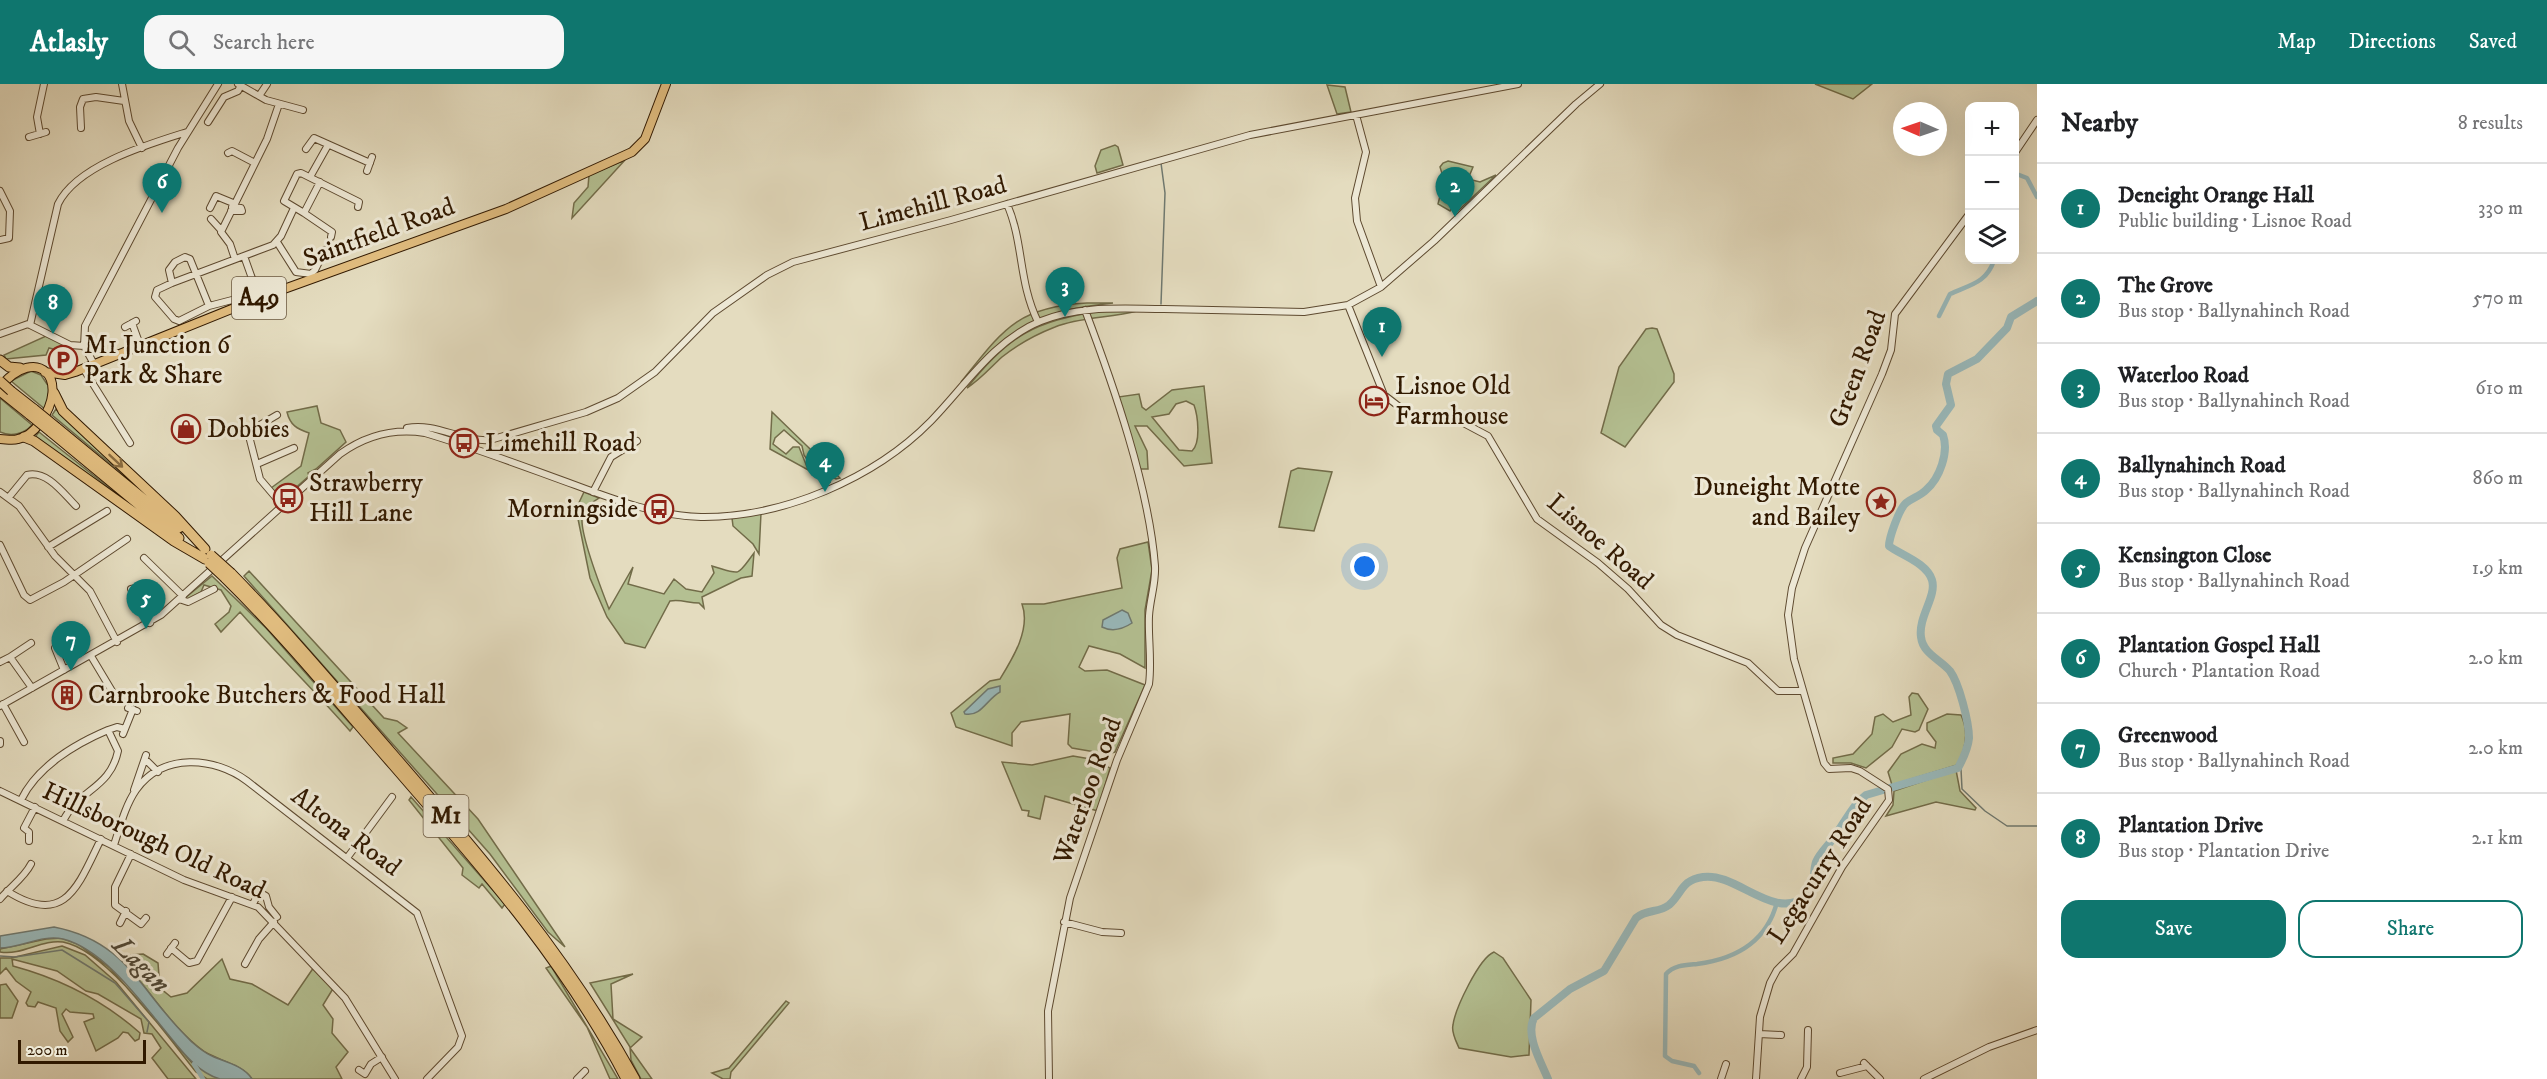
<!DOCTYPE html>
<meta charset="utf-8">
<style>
:root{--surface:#fff;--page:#f6f6f6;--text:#202124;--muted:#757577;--line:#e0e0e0;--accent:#0f766e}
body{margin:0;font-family:"IM FELL DW Pica",serif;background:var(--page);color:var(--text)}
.controls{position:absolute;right:18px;top:18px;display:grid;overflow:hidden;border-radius:12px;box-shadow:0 6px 24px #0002}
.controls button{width:54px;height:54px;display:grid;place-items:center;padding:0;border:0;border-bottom:2px solid var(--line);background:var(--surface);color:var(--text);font:30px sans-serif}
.compass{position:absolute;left:1893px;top:18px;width:54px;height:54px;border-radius:50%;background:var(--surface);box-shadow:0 6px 24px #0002;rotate:272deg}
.scale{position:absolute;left:18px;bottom:15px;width:128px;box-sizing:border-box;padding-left:6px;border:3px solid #311900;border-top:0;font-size:16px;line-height:21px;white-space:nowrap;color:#311900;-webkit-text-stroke:4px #ede8d5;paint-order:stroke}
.you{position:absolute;left:1365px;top:483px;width:21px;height:21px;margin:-15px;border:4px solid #fff;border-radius:50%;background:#1a73e8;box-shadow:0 0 0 9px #1a73e833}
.badge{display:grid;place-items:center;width:39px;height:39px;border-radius:50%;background:var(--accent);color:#fff;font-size:20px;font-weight:700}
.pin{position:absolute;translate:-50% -50px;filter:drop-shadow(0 2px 3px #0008)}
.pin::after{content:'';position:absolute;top:32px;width:21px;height:18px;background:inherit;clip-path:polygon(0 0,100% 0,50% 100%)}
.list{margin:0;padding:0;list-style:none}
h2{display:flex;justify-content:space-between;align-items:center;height:78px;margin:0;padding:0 24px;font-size:26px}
h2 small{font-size:20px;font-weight:400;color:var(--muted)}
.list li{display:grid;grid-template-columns:39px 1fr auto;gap:18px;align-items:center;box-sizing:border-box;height:90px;padding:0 24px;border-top:2px solid var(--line)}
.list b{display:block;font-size:22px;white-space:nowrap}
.list p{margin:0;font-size:20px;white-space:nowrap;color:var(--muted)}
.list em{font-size:20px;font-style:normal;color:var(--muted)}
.actions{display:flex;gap:12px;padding:18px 24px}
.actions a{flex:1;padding:14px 0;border:2px solid var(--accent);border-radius:18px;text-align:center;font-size:21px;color:var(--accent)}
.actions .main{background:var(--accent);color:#fff}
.icon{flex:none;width:33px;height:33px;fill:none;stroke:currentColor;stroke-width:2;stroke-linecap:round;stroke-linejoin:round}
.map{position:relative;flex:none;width:2037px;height:995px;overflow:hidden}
header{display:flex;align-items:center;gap:36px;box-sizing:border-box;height:84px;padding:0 30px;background:var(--accent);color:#fff}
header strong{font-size:28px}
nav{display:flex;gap:33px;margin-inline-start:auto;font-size:21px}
.search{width:420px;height:54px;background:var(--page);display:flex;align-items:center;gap:15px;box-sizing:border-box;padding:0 21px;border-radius:18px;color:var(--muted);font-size:22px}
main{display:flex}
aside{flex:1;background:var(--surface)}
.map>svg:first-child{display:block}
</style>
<header>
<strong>Atlasly</strong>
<div class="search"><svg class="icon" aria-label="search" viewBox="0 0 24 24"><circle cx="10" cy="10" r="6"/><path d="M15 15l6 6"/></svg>Search here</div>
<nav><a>Map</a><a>Directions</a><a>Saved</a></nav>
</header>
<main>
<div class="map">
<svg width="2037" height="995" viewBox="0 0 2037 995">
<rect width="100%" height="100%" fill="#e4dcbf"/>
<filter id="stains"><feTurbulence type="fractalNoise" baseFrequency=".00333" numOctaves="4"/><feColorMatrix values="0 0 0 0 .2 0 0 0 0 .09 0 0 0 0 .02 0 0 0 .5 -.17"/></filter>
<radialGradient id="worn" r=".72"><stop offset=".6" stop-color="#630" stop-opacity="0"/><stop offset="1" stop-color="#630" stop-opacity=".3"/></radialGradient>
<path fill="#b4c092" stroke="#726c49" stroke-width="1.5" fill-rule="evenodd" d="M1815,0h57l-19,15z
M1327,1l18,2 6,25 -14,2z
M1115,61l3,2 5,18 -26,8 -2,-7 6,-16z
M625,76l-53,58 2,-15 14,-16 1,-12z
M1448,77l25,6 -5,12 12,3 16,-7 -38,36 -3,-4 12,-12 1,-15 -15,-6 -3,12 12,4 2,4 -9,8 -5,9 -12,-7 6,-24 -4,-13 3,-4z
M1087,219h26c-79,8 -97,24 -152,79 42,-52 55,-75 126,-79z
M1101,227h36c-26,7 -58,6 -82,16 -18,7 -38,18 -53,30 -12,11 -21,22 -35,31 42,-53 68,-67 134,-77z
M1652,244l5,1 17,45v8l-49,65 -24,-14 18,-66 27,-38z
M46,252l21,10 -3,6 -15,-4 -3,7 -40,4 -2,-4z
M31,287l10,4 6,9 3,-1 -4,27 -35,-29z
M1204,302l8,77 -28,3 -37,-40h-12l12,25 1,18h-8l-22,-72 21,-3 3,13 4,3 26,-20zM1186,317l8,4c4,11 7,38 -2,46l-13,-1 -27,-33 17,-3 7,-10z
M0,314l32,27c-8,9 -21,12 -32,7z
M317,322l4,17 19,7 6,12 -30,27 -8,4 1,3 -25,22h-4l-9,-10 30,-22 8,-33c-12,-4 -19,-8 -22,-21z
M56,325l105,97 -109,-91z
M772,328l68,66 -4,1 -24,-12 -8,-12 -2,-9 -18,-16 -9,8 -2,6 13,10 7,-7h6l8,20 21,9 2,6 -60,-33z
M39,348l113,90 -117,-85z
M1298,384l34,4 -18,59 -35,-4 12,-56z
M584,408l15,6c-8,5 -17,10 -17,21 -1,17 20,72 27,90l24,-42 -5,17 36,10 10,-15 12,10 16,3 12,-19 -2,-7c30,9 24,11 42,-13l-2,23 -11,2 -39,19 2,11 -5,-5c-11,0 -18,-4 -29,-2l-25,47 -20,-5 -18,-26 -17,-39 -14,-69z
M761,429l-2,41 -6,-10 -20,-18 -1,-8z
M1148,458l4,28 -7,40v58l-25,-14 -31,-8 -10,21 6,4 22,-1 38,15 -30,67 -8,2 -35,-6 -4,-4 2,-30 -49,8 -9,11v13l-56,-19 -5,-14 39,-32 10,-2c13,-21 31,-50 22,-75h22l78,-16 -5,-30 3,-9z
M249,487l135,147 13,3 10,7 -9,5 80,86 87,128 -17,-15 -58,-78 -246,-278z
M212,492l54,52 87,99 -3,4c-36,-41 -74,-78 -110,-119l-19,20 -6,-8 14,-12 2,-6 -10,-16 -17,-5 -3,7 -14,8 -2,-2z
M1912,609l6,1 10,15 -9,21 -4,2 -13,-3 -10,18 -26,21 -15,-5h-18v-5l20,-4 19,-20 3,-17 8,-3 10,8 18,-7 -2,-18z
M1947,630l14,1c8,17 5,34 -4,50l-65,20 -4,-13 13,-18 21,-10 13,4 1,-6 -9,-12v-7z
M1073,672l23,4 14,8 -12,43 -53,-15 -5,23 -12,-3 1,-5 -7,-1 -20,-48 30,3z
M1956,686l4,21 16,17 -1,2 -39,-8 -50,14 7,-11 1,-14z
M411,713l94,107 -3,4 -20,-24 -3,4 -17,-13 1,-7 -54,-68z
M61,854l17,6 32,24 82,95 28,16h-13l-11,-7c-28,-35 -89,-122 -133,-130 -21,-3 -41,14 -63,10v-3l46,-10z
M62,862l23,9 31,27 80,97h-28l-16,-21 9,-10 -9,-14 -8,-1 -3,-14 -43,-25 -12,-3 -29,-20 -45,-12 1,7c48,13 91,35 127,67l-1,6 -4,2 -7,-8 -5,-1 -5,6 -22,13 -12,-29 10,-4 -1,-4 -23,-2 -4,-3 -4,5 11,23 -5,5 -8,-11 -4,-23 -18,-6 -3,5 -7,-1 -2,-3 5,-11 -15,-11 -10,-13 -6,6v-16h11z
M1494,868l9,6 28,42 -2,55 -18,2 -52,-9c-3,-7 -8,-16 -6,-23 2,-16 26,-67 41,-73z
M143,870l15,9 2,25 11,9 16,-4 35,-34 8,20 22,5 36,21 26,-38 20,20 -11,18 10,14 -1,14 16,19 -12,15 6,12h-90c-9,-14 -32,-18 -47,-27 -33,-23 -55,-62 -83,-92l6,-5z
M551,882l67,113h-8l-23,-52 -41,-59z
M633,890l-22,10 2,35 29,18 -12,11 22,31h-11l-10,-19 -1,-13 -40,-64z
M6,900l12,17 -6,17h-12v-33z
M786,917l3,2 -58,69 -1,7h-7l-11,-6 17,-5z"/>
<path fill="#99b9bb" stroke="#6f7970" stroke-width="1.5" d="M1122,526l6,3 4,10c-9,6 -20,9 -30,4l1,-7z
M1000,602v6c-13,7 -19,25 -35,22l-1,-2 24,-23z
M54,843c72,14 85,62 131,108 7,8 19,18 29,22 12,5 30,9 38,22 -9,0 -23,0 -32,0 -21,-6 -36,-25 -49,-41 -27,-32 -65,-88 -108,-99 -21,-5 -42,9 -63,9v-12z"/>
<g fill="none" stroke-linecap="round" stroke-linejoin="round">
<path stroke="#6f7970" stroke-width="1.5" d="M1161,79l4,30 -4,111
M1958,684l3,1 1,20 23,22 22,15h30
M0,872l15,1 47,-7 53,33 34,39 -2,10"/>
<path stroke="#99b9bb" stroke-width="4.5" d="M2014,89l13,5 10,19
M1939,232l11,-22c19,-9 37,-11 44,-34
M194,980l9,15
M1699,989l-5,-7 -22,-5 -7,-5 1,-82c8,-9 20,-9 31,-10 39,-5 70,-23 80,-62"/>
<path stroke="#99b9bb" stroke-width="8" d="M1548,995c-7,-17 -23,-44 -14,-61l36,-29 34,-18 32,-53c10,-9 23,-5 33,-13 13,-11 12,-25 34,-28 34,-5 70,45 104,19 10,-8 5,-23 9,-34 4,-10 13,-17 19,-26 8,-12 14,-23 23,-34l8,-7 92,-27c5,-9 10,-20 11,-30 0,-16 -10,-55 -19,-67 -10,-12 -27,-17 -29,-34 -3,-20 16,-41 11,-57 -5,-17 -31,-25 -43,-34 0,-8 10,-37 17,-43 6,-5 14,-7 20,-13 14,-12 23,-38 17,-55l-6,-5 -1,-4 15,-21 -5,-21 2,-10 29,-15 30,-31 4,-11 26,-16"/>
<g stroke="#5e4a30" stroke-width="8">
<path id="minor" d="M122,0l7,37 13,27
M238,0l28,16 37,10
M259,12l8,-12
M1356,31l10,37 -11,46 2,23 24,66
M208,38l16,-25 14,-6 3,-6
M81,44l-1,-21 3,-8 13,-2 28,4
M40,50l-3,-17 7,-33
M29,53l17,-5
M306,65l8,-11 56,25
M228,69l4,-2 21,11
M2014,70l23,-34
M367,87l5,-14
M310,93l18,-32
M320,98l-16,31 -20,-12 13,-27 4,-1 58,29 -1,5
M0,107l10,20 -1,27 -9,2
M1007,120c17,39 11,77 31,118
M210,124l6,-12 17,7
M231,127h11l-1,-3 -9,-1
M304,129l28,19 -1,5
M211,135l10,11
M277,158l19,30 15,2 4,-4 10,-20
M244,172l15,42
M235,175l-5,-15 -9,-12 46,-93 12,-35
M172,199l-3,-13 6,-8 10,-5 5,2 19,47 23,-6
M1348,221l36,90 22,17 11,4 39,3 32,17 49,83 61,44 30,26 33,36 16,10 71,28 30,28h25
M209,222l-30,15 -5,-2 -19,-22 2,-7 15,-7 101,-38 8,-9 13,-28
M132,239l8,22
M30,241l28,-121c19,-39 91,-60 129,-72
M125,243l11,-6
M0,250l28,-10 42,21 14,1
M94,280l-10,-18 1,-20 93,-178 40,-64
M83,284l47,75
M277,331l-29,17 12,47 23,27
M407,344c28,-6 55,14 83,12l96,-28 32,-14 37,-26 58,-59 54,-38 26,-13 158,-42 299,-85 268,-51
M257,380l37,-16
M0,408l19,14 36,50 35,35 27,51
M593,408l18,-35 26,-16
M9,413l18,-22c20,-5 36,18 49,31
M0,461l24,50 6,5 34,-18 63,-43
M48,463l59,-36
M144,474l39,38
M136,504l-5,1 19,34
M179,515l9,3 26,-13
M31,559l-21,14 22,31
M91,572l27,45
M0,578l10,-5
M64,586l-9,-22 12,-18
M3,620l21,38
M0,622l161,-91 179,-161c25,-18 54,-26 85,-21 51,15 100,34 150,52 40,15 83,31 126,32 81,1 173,-38 230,-96 34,-35 63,-81 110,-100 39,-16 82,-12 123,-12 47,1 94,2 140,3l44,-7 33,-18 53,-46 142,-137 24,-20
M128,624l9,3
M108,646l9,-3 8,2
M123,650l10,-25
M0,657v3
M145,675l13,13
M134,706l12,-35
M0,707l184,89 74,27 87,91 50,81
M21,716c16,-33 54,-56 87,-70l10,21c-8,38 -39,38 -55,70
M29,757v-9l-5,-4 11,-21
M114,761c6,-18 11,-39 22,-55 27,-38 79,-33 111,-9l170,132 45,123 -4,11 -31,32
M131,770l-16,33v18l26,19 5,-6
M347,774l45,-61
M7,807c58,37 71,-5 94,-52
M0,815c10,-12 24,-21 31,-35
M253,820l6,-12 7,4 3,11 8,10
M1064,838l38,10 19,1
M120,839l6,-12
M171,864l18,15 8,-2 35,-64
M167,870l8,-11
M245,880l14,-25 15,-17
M1759,950l22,1
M1864,979l16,16
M359,986l6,4 6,-10 11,-7
M1840,989l27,-7
M577,995l8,-8
M1049,995l-1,-68 22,-113 47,-138 32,-76c3,-23 -1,-46 0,-68 1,-17 7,-33 6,-50 -6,-79 -42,-182 -70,-256
M1721,995l5,-15
M1756,995l4,-62 10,-34 7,-13 16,-16 49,-87 47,-67 -1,-11 -28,-18 -9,-3 -22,1 -5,-6 -30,-104 -6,-44 4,-27 13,-40 77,-174 9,-24 4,-36 75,-101
M1801,995l6,-12 1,-37
M1924,995l65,-32 48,-17"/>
</g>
<g stroke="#311900" stroke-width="10">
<path id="major" d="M45,288l20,3 10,-3 184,-74 247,-89 115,-52 11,-5 13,-13 21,-55
M0,303c37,-44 72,-8 40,36 -6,8 -12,14 -22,16 -6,2 -12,0 -18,0"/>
</g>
<g stroke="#311900" stroke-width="11">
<path id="highway" d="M0,276l9,7 11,1
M0,307l30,24
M11,307l23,18
M54,309l9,18 112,105 30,33
M56,343l123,101
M51,348l128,106
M24,353l10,4 140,100 31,18
M231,489c56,57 108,119 160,179 91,105 177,205 244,327
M225,494c60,59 113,124 168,187 85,98 173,197 233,314"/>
</g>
<use href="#minor" stroke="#ede8d5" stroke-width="6"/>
<use href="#major" stroke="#e2be80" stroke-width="8"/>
<use href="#highway" stroke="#e2be80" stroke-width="9"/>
<g stroke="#311900" stroke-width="11" stroke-linecap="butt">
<path id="highway-bridge" d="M0,297l11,10
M34,325l22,18
M30,331l21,17
M211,471l20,18
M209,479l16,15"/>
</g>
<use href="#highway-bridge" stroke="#e2be80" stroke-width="9"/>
</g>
<defs><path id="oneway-shaft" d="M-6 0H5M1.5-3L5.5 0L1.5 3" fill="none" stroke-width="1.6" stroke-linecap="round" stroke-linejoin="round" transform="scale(1.5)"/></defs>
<use stroke="#8a6c40" href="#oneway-shaft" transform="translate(116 377) rotate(43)"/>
<defs>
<g id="parking-ring" transform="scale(1.5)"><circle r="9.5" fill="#ede8d5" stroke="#8f2418" stroke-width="1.5"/><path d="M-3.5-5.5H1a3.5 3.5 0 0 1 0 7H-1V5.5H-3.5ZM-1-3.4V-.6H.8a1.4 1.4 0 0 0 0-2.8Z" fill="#8f2418"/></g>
<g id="hotel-ring" transform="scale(1.5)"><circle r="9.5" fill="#ede8d5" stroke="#8f2418" stroke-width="1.5"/><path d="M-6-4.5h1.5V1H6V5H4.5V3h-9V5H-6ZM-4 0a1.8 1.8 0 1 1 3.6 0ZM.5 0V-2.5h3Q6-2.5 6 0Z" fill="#8f2418"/></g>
<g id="shop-ring" transform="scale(1.5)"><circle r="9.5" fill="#ede8d5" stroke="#8f2418" stroke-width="1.5"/><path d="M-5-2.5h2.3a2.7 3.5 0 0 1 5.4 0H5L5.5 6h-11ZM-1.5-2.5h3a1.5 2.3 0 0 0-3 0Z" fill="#8f2418"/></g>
<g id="bus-ring" transform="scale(1.5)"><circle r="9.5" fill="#ede8d5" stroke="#8f2418" stroke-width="1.5"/><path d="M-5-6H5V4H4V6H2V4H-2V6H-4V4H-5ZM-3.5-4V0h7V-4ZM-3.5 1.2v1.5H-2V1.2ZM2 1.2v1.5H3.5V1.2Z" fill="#8f2418"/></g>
<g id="sight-ring" transform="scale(1.5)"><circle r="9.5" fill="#ede8d5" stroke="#8f2418" stroke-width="1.5"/><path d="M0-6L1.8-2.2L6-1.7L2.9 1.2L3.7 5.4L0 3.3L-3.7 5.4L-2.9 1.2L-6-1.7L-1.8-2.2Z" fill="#8f2418"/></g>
<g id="building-ring" transform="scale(1.5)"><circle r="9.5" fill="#ede8d5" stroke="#8f2418" stroke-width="1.5"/><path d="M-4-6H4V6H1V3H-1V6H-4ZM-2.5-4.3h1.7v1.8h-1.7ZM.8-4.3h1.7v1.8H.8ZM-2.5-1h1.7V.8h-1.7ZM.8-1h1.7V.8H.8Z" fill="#8f2418"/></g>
</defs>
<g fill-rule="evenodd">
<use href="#parking-ring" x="63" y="276"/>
<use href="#hotel-ring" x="1374" y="317"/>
<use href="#shop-ring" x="186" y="345"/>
<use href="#bus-ring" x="464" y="359"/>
<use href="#bus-ring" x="288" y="414"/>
<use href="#sight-ring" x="1881" y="418"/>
<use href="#bus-ring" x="659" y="425"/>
<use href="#building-ring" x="67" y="611"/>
</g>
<g text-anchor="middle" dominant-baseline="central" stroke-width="6" stroke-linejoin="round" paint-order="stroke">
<g fill="#ede8d5" stroke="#695740" stroke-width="1.5">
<rect x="232" y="193" width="54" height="42" rx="4.5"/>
<rect x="423.5" y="711" width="45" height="42" rx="4.5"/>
</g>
<g font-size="24" font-weight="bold" fill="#311900">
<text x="259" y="214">A49</text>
<text x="446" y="732">M1</text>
</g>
<g font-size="26" fill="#311900" stroke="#ede8d5">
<text transform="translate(933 120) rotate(-15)">Limehill Road</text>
<text transform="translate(379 149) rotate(-20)">Saintfield Road</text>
<text transform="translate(1858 285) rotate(-70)">Green Road</text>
<text transform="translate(1600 458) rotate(41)">Lisnoe Road</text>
<text transform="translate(1088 707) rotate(-70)">Waterloo Road</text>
<text transform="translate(346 748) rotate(37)">Altona Road</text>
<text transform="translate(154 757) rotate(25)">Hillsborough Old Road</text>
<text transform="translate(1820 787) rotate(-57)">Legacurry Road</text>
</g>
<g font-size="26" fill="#311900" stroke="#ede8d5" text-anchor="start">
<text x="84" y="261">M1 Junction 6<tspan x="84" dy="30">Park &amp; Share</tspan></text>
<text x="1395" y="302">Lisnoe Old<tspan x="1395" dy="30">Farmhouse</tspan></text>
<text x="207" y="345">Dobbies</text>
<text x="485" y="359">Limehill Road</text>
<text x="309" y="399">Strawberry<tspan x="309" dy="30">Hill Lane</tspan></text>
<text x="1860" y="403" text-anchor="end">Duneight Motte<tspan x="1860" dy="30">and Bailey</tspan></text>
<text x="638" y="425" text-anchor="end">Morningside</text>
<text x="88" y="611">Carnbrooke Butchers &amp; Food Hall</text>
</g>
<g font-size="27" font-style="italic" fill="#504938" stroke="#ede8d5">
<text transform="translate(141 881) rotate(45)">Lagan</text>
</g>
</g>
<rect width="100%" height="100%" filter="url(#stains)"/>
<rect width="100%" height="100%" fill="url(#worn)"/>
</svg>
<div class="controls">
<button>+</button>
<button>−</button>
<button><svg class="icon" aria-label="layers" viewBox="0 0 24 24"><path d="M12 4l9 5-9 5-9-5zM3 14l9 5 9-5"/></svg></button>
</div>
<svg class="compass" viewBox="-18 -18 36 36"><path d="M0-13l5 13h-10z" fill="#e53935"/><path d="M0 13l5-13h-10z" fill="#757577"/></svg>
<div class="scale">200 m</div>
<div class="you"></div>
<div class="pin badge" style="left:1382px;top:273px">1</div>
<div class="pin badge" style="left:1455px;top:133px">2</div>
<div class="pin badge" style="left:1065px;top:233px">3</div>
<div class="pin badge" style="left:825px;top:408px">4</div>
<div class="pin badge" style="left:146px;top:545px">5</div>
<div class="pin badge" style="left:162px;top:129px">6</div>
<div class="pin badge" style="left:71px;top:587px">7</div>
<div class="pin badge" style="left:53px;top:250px">8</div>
</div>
<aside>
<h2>Nearby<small>8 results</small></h2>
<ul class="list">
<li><span class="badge">1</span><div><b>Deneight Orange Hall</b><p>Public building · Lisnoe Road</p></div><em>330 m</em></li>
<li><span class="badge">2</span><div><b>The Grove</b><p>Bus stop · Ballynahinch Road</p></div><em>570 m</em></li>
<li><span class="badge">3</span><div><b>Waterloo Road</b><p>Bus stop · Ballynahinch Road</p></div><em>610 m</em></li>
<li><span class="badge">4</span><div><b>Ballynahinch Road</b><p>Bus stop · Ballynahinch Road</p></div><em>860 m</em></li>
<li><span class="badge">5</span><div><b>Kensington Close</b><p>Bus stop · Ballynahinch Road</p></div><em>1.9 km</em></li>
<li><span class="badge">6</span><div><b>Plantation Gospel Hall</b><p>Church · Plantation Road</p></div><em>2.0 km</em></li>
<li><span class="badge">7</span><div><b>Greenwood</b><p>Bus stop · Ballynahinch Road</p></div><em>2.0 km</em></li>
<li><span class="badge">8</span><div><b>Plantation Drive</b><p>Bus stop · Plantation Drive</p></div><em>2.1 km</em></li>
</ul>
<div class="actions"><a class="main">Save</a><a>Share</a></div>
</aside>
</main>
